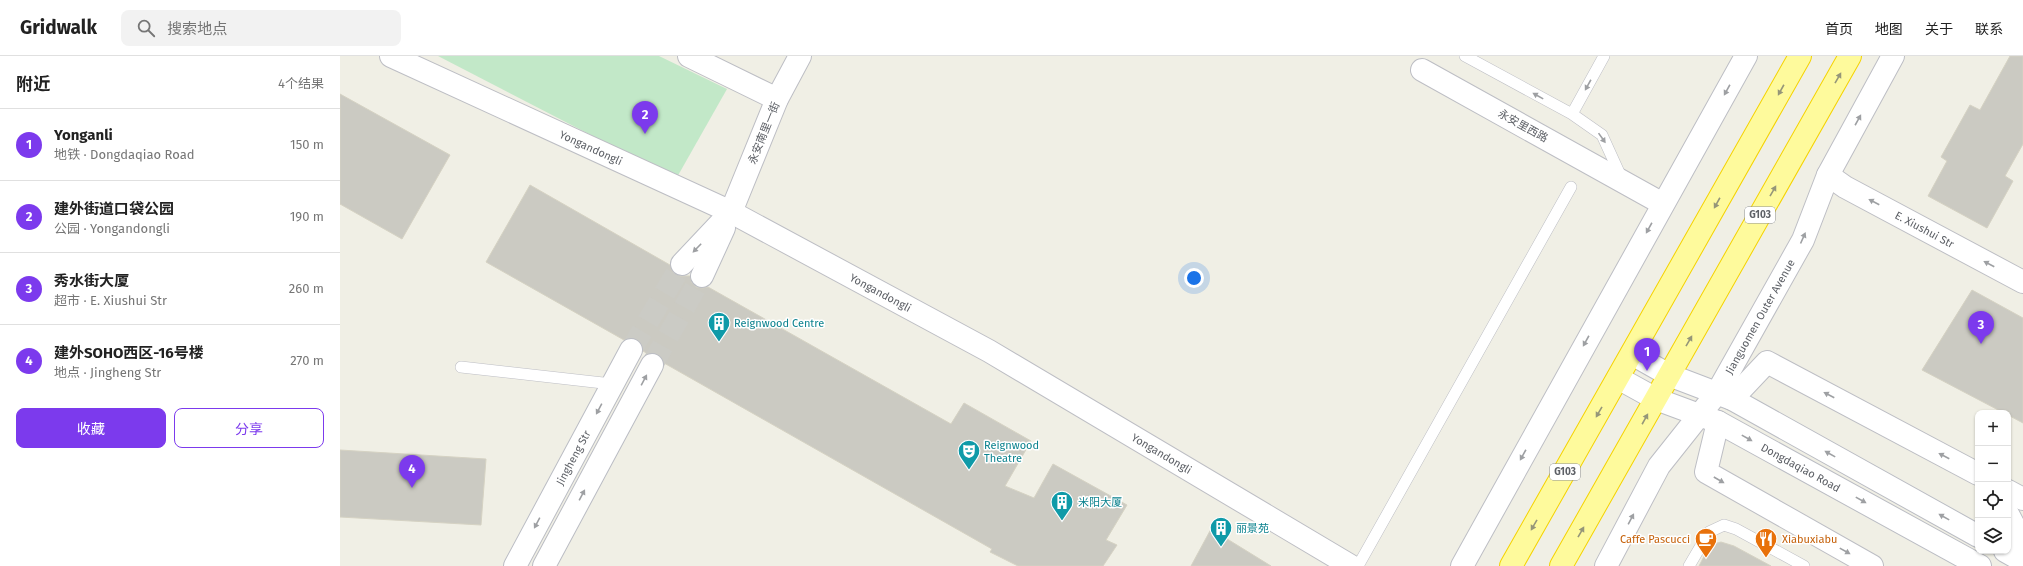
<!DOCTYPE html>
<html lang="zh">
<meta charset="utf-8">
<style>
:root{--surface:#fff;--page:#f2f2f2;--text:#222;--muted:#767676;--line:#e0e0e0;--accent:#7c3aed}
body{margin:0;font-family:"Fira Sans","Noto Sans SC",sans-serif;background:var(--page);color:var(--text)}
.controls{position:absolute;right:12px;bottom:12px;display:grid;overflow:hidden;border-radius:8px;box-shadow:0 1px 3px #0004}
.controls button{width:36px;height:36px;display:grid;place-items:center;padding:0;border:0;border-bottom:1px solid var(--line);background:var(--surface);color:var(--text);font:20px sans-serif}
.you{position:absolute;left:854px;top:222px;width:14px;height:14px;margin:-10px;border:3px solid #fff;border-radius:50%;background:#1a73e8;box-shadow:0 0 0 6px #1a73e833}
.badge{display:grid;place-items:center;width:26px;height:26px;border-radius:50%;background:var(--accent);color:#fff;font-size:13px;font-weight:700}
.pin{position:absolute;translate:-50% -33px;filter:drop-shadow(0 1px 2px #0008)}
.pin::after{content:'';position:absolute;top:21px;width:14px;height:12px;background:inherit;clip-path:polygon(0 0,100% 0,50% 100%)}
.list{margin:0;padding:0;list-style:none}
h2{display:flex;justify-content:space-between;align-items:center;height:52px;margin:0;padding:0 16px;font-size:17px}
h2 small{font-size:13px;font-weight:400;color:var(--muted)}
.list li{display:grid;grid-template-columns:26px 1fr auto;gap:12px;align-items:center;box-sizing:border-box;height:72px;padding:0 16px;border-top:1px solid var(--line)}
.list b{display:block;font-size:15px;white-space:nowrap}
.list p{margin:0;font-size:13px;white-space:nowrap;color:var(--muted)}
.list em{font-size:13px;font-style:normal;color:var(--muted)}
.actions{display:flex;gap:8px;padding:12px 16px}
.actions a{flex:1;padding:9px 0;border:1px solid var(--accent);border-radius:8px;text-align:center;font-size:14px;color:var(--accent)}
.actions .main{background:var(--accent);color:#fff}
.icon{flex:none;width:22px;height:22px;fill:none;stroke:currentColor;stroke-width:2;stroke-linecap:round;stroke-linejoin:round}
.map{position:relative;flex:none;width:1683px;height:510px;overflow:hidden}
header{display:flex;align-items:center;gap:24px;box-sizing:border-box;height:56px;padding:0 20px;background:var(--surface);border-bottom:1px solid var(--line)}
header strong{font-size:19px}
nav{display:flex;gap:22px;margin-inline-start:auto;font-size:14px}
.search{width:280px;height:36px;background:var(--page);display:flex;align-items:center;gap:10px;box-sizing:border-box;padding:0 14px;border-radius:8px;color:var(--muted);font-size:15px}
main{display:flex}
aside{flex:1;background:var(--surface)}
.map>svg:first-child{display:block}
</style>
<header>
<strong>Gridwalk</strong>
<div class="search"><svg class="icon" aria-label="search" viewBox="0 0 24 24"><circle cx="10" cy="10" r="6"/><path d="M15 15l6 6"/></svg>搜索地点</div>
<nav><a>首页</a><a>地图</a><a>关于</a><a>联系</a></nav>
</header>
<main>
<aside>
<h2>附近<small>4个结果</small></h2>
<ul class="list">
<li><span class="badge">1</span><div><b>Yonganli</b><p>地铁 · Dongdaqiao Road</p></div><em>150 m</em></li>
<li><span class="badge">2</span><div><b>建外街道口袋公园</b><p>公园 · Yongandongli</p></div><em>190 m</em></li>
<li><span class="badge">3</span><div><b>秀水街大厦</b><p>超市 · E. Xiushui Str</p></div><em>260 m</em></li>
<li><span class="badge">4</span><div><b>建外SOHO西区-16号楼</b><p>地点 · Jingheng Str</p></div><em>270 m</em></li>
</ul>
<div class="actions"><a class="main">收藏</a><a>分享</a></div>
</aside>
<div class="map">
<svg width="1683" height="510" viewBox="0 0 1683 510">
<rect width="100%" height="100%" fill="#f0efe5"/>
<path fill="#c2e8c8" d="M98,0h221l68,33 -51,90z"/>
<path fill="#cbcac2" stroke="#d5d2c3" d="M1670,0h13v88l-18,32 8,5 -26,47 -59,-32 19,-35 -6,-4 29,-52 10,5z
M0,38l110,61 -48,84 -62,-35z
M190,129l140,80 4,8 6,3h10l2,7 4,4 7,1 5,-1 243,137 13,-21 67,38 -26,45 29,12 19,-34 74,41 -21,35 11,5 -14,21h-85l-28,-14 2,-3 -328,-186 -6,-9h-10l-5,-3 -1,-7 -5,-5 -7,-1 -6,2 -138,-78z
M1632,234l51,28v105l-15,-8v-2h-4l-82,-43z
M0,394l146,9 -5,66 -141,-8z
M871,473l60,37h-80z
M1381,486l13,4 37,20h-72l11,-21z"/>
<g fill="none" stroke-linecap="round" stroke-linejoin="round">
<path stroke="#cbcbc5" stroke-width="22" stroke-dasharray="22 11" stroke-linecap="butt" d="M291,294l51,-86
M312,309l50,-89"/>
<g stroke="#bdbec4" stroke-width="12">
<path id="service" d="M1125,0l107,58 30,21 20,44
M1232,58l32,-58
M121,311l151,17
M1018,510l213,-379
M1349,510l20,-34 15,-7 12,4 68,37"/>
</g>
<g stroke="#bdbec4" stroke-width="24">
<g id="minor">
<path d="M349,0l88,43"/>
<path d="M1082,14l241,134"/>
<path id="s1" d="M1488,119l17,12 178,95"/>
<path d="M391,156l46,-113 23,-43"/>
</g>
</g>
<g stroke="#bdbec4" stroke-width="24">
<g id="tertiary">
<path id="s2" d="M51,0l340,156 258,139 362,215"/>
<path d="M1392,343l35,-37 211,112"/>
<path d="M1378,366l-12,50 166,94"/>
<path d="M1668,435l15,8"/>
<path d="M1122,510l284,-510"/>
<path id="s3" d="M1266,510l53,-100 58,-73 86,-153 25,-65 65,-119"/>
</g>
</g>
<g stroke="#bbbdc4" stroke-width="24">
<g id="secondary">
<path d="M342,208l49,-52"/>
<path d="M362,220l22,-48"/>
<path d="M1292,298l37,21 63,24 246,137"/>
<path id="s4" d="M1278,322l38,21 62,23 262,144"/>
<path d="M1668,458l15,29"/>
<path d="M1665,495l18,10"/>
<path id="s5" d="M175,510l116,-216"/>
<path d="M204,510l108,-201"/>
</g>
</g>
<g stroke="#f5d300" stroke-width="24">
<path id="trunk" d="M1171,510l289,-510
M1221,510l289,-510"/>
</g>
<use href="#service" stroke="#fff" stroke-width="11"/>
<use href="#minor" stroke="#fff" stroke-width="22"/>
<use href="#tertiary" stroke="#fff" stroke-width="22"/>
<use href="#secondary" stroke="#fff" stroke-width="22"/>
<use href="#trunk" stroke="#fefa9c" stroke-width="22"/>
</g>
<defs><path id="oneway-solid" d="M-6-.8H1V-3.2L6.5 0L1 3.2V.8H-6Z"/></defs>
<g fill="#959679">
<use href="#oneway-solid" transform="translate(1498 22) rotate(-60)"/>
<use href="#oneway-solid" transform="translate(1441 34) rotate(119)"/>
<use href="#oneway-solid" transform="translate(1433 135) rotate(-60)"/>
<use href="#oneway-solid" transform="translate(1377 147) rotate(119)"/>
<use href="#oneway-solid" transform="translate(1349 285) rotate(-60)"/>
<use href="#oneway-solid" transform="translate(1259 356) rotate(120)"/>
<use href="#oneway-solid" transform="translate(1305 363) rotate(-61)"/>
<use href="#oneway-solid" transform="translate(1194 469) rotate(120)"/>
<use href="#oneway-solid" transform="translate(1241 476) rotate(-60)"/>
</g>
<g fill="#9ea0a3">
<use href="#oneway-solid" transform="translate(1248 29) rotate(119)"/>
<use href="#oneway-solid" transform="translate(1387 34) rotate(119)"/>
<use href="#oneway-solid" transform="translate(1198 40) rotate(-151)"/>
<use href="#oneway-solid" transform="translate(1518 64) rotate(-61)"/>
<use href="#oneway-solid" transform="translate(1262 82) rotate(55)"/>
<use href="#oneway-solid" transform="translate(1534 146) rotate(-152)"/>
<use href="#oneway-solid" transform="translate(1309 172) rotate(119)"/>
<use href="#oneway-solid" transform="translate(1463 182) rotate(-66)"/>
<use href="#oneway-solid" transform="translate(357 192) rotate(134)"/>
<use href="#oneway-solid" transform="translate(1649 208) rotate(-152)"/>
<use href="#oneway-solid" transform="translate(1246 285) rotate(119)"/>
<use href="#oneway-solid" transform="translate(304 324) rotate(-62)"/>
<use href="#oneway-solid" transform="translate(1489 339) rotate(-152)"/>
<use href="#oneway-solid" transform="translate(259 353) rotate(118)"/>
<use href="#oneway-solid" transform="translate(1407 382) rotate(29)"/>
<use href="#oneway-solid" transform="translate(1490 398) rotate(-151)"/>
<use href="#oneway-solid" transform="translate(1183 399) rotate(119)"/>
<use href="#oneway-solid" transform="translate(1604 400) rotate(-152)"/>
<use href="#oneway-solid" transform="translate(1379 424) rotate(30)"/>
<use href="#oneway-solid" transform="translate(242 439) rotate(-62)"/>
<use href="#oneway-solid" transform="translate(1521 444) rotate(29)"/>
<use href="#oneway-solid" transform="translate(1604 461) rotate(-151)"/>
<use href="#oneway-solid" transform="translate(1291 463) rotate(-62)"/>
<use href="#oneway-solid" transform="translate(197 467) rotate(118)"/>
<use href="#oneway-solid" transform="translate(1505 495) rotate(29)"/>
</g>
<defs>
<g id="building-pin" transform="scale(1.15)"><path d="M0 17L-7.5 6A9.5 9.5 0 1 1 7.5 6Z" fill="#0f9aa8" stroke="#fff"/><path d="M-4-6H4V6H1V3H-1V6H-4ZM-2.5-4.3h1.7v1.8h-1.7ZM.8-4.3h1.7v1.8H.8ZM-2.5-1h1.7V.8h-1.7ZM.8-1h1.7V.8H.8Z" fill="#fff"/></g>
<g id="theatre-pin" transform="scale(1.15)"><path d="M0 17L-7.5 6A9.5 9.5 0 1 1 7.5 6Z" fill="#0f9aa8" stroke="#fff"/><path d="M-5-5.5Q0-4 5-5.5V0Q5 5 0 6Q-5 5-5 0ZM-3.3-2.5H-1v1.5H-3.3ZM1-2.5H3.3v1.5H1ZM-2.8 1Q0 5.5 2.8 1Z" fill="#fff"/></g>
<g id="cafe-pin" transform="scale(1.15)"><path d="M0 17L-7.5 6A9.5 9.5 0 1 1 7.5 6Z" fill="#e8710a" stroke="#fff"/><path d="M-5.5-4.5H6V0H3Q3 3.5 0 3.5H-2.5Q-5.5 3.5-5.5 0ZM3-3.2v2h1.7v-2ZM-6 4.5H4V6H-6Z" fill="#fff"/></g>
<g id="restaurant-pin" transform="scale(1.15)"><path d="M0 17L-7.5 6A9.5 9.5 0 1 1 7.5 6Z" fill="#e8710a" stroke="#fff"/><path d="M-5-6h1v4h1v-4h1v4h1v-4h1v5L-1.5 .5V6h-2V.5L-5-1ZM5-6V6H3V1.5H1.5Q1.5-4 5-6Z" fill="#fff"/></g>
</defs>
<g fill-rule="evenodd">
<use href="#building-pin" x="379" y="267"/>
<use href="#theatre-pin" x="629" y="395"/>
<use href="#building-pin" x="722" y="446"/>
<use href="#building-pin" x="881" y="472"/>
<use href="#cafe-pin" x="1366" y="483"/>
<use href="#restaurant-pin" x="1426" y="483"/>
</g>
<g text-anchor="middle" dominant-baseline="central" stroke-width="3" stroke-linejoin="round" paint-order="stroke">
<g fill="#fff" stroke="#8e9094" stroke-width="1">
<rect x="1405" y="151" width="30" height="16" rx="3"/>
<rect x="1210" y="408" width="30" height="16" rx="3"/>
</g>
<g font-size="10" font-weight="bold" fill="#5d6066">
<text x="1420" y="159">G103</text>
<text x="1225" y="416">G103</text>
</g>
<g font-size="11" fill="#5d6066" stroke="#fff">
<text transform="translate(1183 70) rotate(29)">永安里西路</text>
<text transform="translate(424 77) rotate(-68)">永安南里一街</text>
<text stroke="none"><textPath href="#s2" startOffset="220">Yongandongli</textPath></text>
<text stroke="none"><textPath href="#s1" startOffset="111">E. Xiushui Str</textPath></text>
<text stroke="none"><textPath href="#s2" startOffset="544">Yongandongli</textPath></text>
<text stroke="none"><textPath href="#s3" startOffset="294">Jianguomen Outer Avenue</textPath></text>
<text stroke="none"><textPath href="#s2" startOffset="868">Yongandongli</textPath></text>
<text stroke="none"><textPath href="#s5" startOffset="123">Jingheng Str</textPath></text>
<text stroke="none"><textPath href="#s4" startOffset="204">Dongdaqiao Road</textPath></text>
</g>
<g font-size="11" fill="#0d838f" stroke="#fff" text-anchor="start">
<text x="394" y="267">Reignwood Centre</text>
<text x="644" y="389">Reignwood<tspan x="644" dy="13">Theatre</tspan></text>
<text x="738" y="446">米阳大厦</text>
<text x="896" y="472">丽景苑</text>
</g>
<g font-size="11" fill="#c56008" stroke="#fff" text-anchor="end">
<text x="1350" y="483">Caffe Pascucci</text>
<text x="1442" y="483" text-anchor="start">Xiabuxiabu</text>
</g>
</g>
</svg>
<div class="controls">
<button>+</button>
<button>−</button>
<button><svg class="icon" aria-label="locate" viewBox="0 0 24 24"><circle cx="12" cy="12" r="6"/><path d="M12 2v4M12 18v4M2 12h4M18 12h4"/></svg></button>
<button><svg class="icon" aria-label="layers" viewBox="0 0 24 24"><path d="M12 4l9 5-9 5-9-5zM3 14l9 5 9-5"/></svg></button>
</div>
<div class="you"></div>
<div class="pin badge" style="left:1307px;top:315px">1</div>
<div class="pin badge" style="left:305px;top:78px">2</div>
<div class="pin badge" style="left:1641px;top:288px">3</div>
<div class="pin badge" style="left:72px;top:432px">4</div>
</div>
</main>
